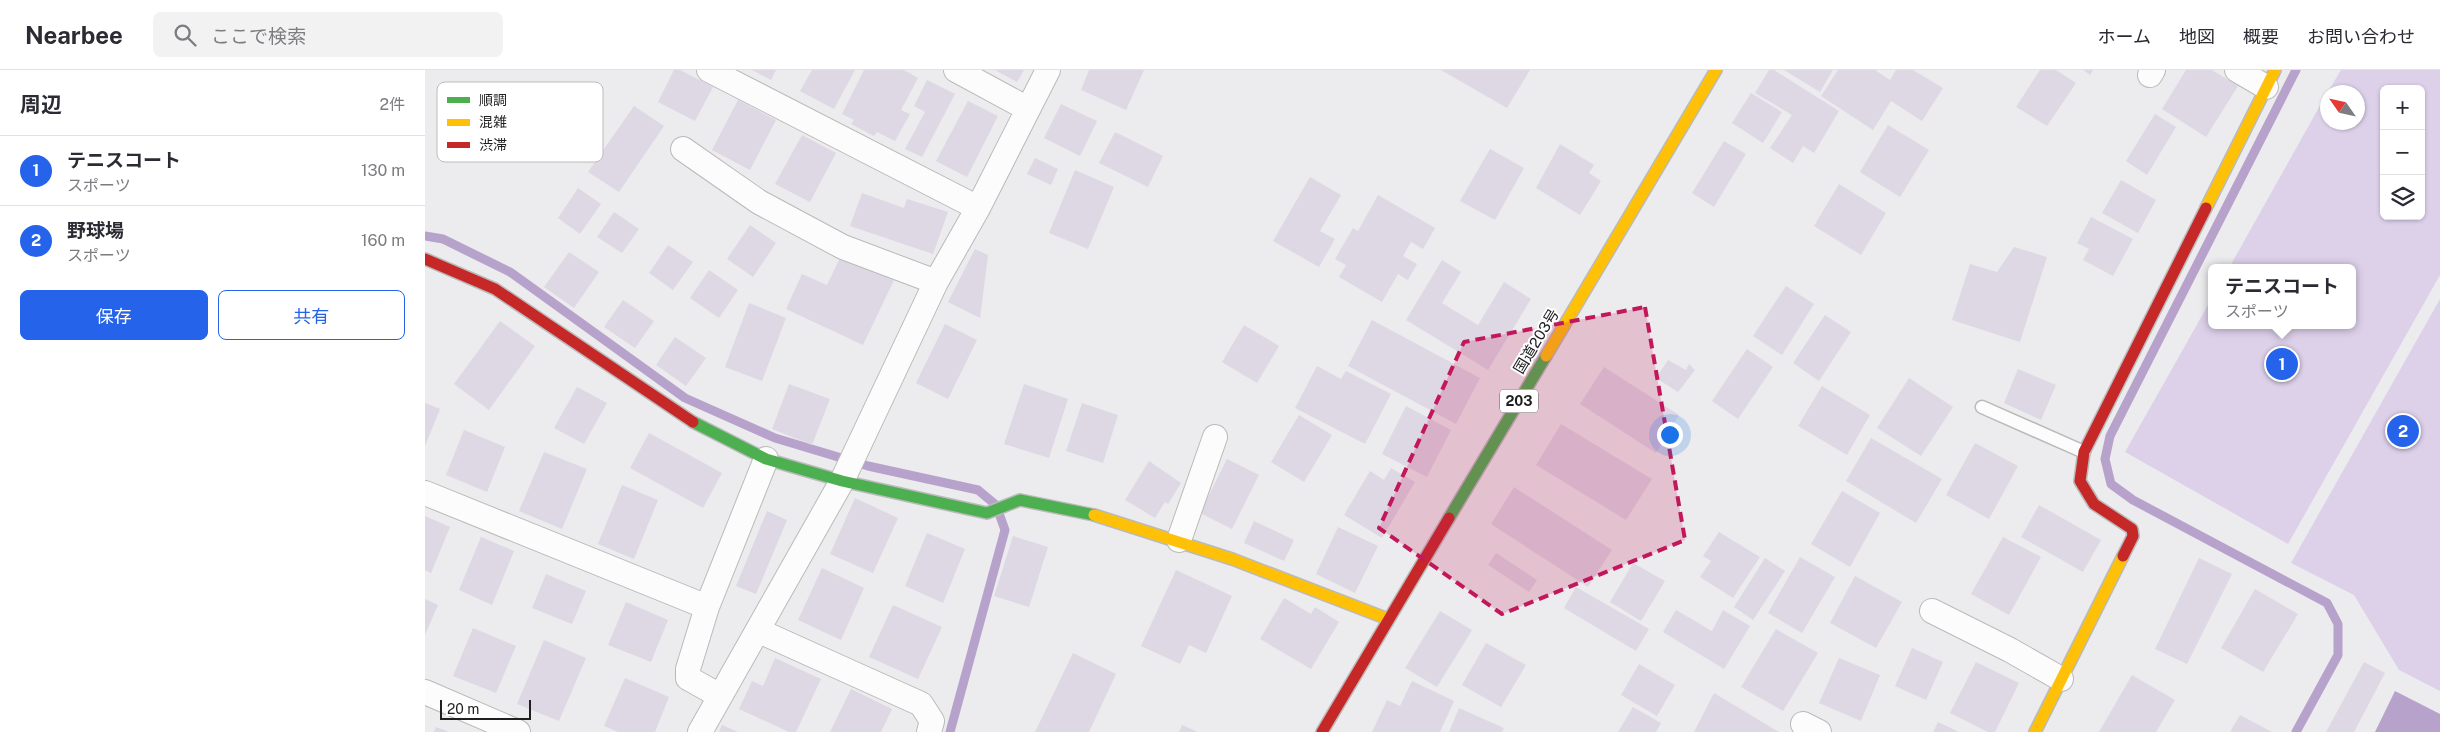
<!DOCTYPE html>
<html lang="ja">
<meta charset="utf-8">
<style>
:root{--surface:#fff;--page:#f2f2f3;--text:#2b2b33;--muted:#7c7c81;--line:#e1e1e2;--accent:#2563eb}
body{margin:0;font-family:"Public Sans","Noto Sans JP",sans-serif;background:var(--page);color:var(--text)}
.controls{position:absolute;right:15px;top:15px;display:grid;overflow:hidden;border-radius:8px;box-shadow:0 1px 4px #0004}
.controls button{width:45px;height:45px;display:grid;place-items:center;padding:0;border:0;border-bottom:1px solid var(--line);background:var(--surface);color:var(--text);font:25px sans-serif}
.compass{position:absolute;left:1895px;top:15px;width:45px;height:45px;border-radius:50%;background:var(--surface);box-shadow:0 1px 4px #0004;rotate:304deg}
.scale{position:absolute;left:15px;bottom:12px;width:91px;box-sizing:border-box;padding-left:5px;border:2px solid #1f1f20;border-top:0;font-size:14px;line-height:18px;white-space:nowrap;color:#1f1f20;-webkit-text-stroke:4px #fff;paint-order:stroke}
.you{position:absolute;left:1244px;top:364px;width:18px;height:18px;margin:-12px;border:4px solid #fff;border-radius:50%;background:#1a73e8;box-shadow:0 0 0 8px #1a73e833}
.badge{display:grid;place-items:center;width:32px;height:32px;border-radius:50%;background:var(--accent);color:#fff;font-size:16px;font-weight:700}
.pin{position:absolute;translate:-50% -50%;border:2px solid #fff;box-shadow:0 1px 5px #0006}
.popup{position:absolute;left:1783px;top:194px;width:148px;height:65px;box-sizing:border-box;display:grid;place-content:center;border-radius:8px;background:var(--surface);filter:drop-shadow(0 1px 4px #0005);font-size:16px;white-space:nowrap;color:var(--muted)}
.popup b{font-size:19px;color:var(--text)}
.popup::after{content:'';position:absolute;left:50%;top:100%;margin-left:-10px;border:10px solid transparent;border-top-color:var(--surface)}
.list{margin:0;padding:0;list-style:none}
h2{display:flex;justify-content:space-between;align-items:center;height:65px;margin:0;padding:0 20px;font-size:21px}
h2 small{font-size:16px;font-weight:400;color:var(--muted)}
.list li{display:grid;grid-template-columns:32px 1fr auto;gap:15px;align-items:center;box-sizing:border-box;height:70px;padding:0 20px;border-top:1px solid var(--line)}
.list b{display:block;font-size:19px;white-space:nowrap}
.list p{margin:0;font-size:16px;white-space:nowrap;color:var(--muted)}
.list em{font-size:16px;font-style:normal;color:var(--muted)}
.actions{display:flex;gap:10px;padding:15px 20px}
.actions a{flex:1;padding:11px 0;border:1px solid var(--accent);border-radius:8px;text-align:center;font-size:18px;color:var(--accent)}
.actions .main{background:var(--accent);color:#fff}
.icon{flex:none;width:28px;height:28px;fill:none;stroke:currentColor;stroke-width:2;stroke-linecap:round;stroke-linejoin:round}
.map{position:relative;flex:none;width:2015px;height:662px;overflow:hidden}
header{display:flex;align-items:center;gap:30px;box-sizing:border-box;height:70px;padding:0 25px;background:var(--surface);border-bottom:1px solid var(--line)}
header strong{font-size:24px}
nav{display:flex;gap:28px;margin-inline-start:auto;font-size:18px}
.search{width:350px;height:45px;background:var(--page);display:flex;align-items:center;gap:12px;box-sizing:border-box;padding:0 18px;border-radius:8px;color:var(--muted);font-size:19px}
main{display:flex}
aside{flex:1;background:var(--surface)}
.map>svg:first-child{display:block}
</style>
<header>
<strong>Nearbee</strong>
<div class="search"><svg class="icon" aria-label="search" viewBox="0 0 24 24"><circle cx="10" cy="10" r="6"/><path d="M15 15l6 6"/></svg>ここで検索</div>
<nav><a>ホーム</a><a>地図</a><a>概要</a><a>お問い合わせ</a></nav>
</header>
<main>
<aside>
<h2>周辺<small>2件</small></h2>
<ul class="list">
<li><span class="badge">1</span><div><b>テニスコート</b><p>スポーツ</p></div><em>130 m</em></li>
<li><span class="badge">2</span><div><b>野球場</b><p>スポーツ</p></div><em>160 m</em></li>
</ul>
<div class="actions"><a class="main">保存</a><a>共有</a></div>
</aside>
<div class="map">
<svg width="2015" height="662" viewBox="0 0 2015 662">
<rect width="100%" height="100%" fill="#ecebed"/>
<path fill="#ddd1ea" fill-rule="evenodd" d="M1916,0h99v205l-152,269 -163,-92 87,-154v27h140v-57h-123l98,-175v29h30v-30h-29zM1959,19h37v127h-37z
M2015,229v392l-41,-21 -45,-75 -63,-32z"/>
<path fill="#b7a2cc" d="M1970,621l45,23v18h-65z"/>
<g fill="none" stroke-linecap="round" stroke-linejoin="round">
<path stroke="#b7a2cc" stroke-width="9" d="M0,166l18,3 67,33 175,126 90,40 93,28 110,24 18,15 9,25 -55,202
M1871,662l42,-77v-31l-11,-21 -194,-103 -22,-16 -6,-25 5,-23 186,-366"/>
</g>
<path fill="#ded8e5" d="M249,0h6l33,17 -18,34 -37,-19z
M327,0h24l-5,10z
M387,0h43l-21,39 -34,-18z
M439,0h40l14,8 -17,32 9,4 -15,27 -18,-9 -3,4 -23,-12 3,-4 -12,-6z
M570,0h29l-7,12z
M664,0h55l-18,40 -45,-20z
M1016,0h89l-23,38z
M1344,0h5l65,41 -25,42 -11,-7 -10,17 -23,-15 22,-33 -37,-22z
M1359,0h49l-13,22z
M1413,0h37l15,10 6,-10h17l30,18 -21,33 -31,-20 -18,29 -52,-34z
M1615,0h16l20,13 -29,43 -31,-19z
M1658,0h10l-3,5z
M1761,0h26l26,16 -32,51 -44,-28z
M502,10l28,14 -33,63 -17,-8 20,-37 -11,-6z
M1326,23l31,19 -19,31 -31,-20z
M313,30l38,20 -26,50 -38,-20z
M543,31l30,15 -31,61 -31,-16z
M636,34l36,17 -17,35 -36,-18z
M209,36l30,20 -45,66 -31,-20z
M1730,44l21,13 -29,48 -21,-14z
M1463,55l41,25 -29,47 -40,-25z
M690,62l48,24 -15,31 -49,-24z
M377,65l34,18 -26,49 -35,-18z
M1299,71l22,13 -32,53 -22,-14z
M1135,74l34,21 -5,8 12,8 -21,34 -44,-27z
M1065,79l34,19 -29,52 -35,-19z
M610,88l23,11 -7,16 -24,-11z
M650,100l39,17 -26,62 -39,-16z
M885,107l31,18 -21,36 15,8 -16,28 -46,-26z
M1696,110l35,20 -18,33 -36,-20z
M1414,114l47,29 -25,42 -47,-29z
M153,118l23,16 -21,30 -22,-16z
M437,123l42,15 3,-9 41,13 -15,42 -83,-28z
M953,125l57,33 -12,21 -12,-7 -8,14 14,8 -9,16 -10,-6 -16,28 -43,-25 7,-12 -11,-6 18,-31 5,3z
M189,142l25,17 -17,24 -25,-16z
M1666,147l42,22 -20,37 -30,-16 6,-11 -12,-6z
M325,155l26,18 -23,34 -26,-18z
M243,175l25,17 -20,28 -24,-17z
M1589,177l33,10 -27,85 -68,-22 18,-56 27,8z
M550,179l13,6 -8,63 -32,-16z
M144,182l30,20 -25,36 -30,-21z
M416,186l53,24 -31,65 -77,-36 16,-35 25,11z
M1017,190l19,12 -19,31 36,22 26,-43 27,17 -43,71 -82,-50z
M284,200l29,20 -19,28 -29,-20z
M1361,216l28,18 -32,51 -29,-19z
M198,230l31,21 -19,27 -31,-21z
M324,233l37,15 -24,63 -37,-14z
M1400,245l26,17 -32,49 -26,-18z
M947,250l108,58 -24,46 -108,-58z
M75,251l35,25 -46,64 -35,-26z
M520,254l32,16 -29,59 -32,-16z
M819,255l35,21 -22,37 -35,-21z
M250,267l31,21 -20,28 -30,-21z
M1322,279l26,18 -35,52 -26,-18z
M1243,290l18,10 3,-6 6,6 -17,22 -22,-14z
M892,296l24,13 5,-8 45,23 -26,50 -70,-36z
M1179,297l75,48 -23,38 -76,-49z
M1593,299l38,16 -15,35 -37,-17z
M1484,308l44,29 -32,49 -44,-28z
M364,314l41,15 -18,46 -40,-16z
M599,314l44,15 -19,59 -45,-14z
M1397,316l48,29 -23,40 -49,-29z
M152,317l30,16 -23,41 -30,-16z
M0,333l15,6 -15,37z
M657,333l36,12 -15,48 -37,-12z
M981,336l45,24 -24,47 -45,-23z
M874,345l33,20 -28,47 -33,-20z
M1136,354l91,55 -26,41 -90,-55z
M39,360l41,17 -18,45 -41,-17z
M224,363l73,40 -19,35 -73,-40z
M1446,368l71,41 -26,44 -70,-42z
M1550,373l43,23 -29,53 -43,-24z
M119,382l43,17 -25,60 -43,-18z
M802,389l32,16 -27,54 -32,-16z
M724,391l32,22 -13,21 -3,-2 -10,16 -30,-18z
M966,398l24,14 -33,56 -38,-23 26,-44 14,9z
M197,415l36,15 -24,59 -36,-15z
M1089,417l98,63 -24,37 -97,-63z
M1417,421l38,22 -30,54 -39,-23z
M430,428l43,20 -25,55 -43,-19z
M1614,435l62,35 -18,32 -62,-35z
M342,441l20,9 -31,74 -20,-8z
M0,446l25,11 -19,46 -6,-3z
M829,451l40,19 -10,21 -40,-18z
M913,457l40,19 -23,47 -39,-19z
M1294,462l41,25 -27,41 -33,-21 11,-16 -8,-5z
M502,463l38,16 -22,54 -38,-17z
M588,466l35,11 -19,60 -35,-11z
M56,467l33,14 -22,54 -33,-15z
M1578,467l38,20 -32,58 -38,-21z
M1071,483l41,27 -8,12 -41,-27z
M1375,487l35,20 -33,56 -34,-20z
M1340,488l20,13 -32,49 -19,-13z
M1774,488l33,16 -45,90 -32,-15z
M1208,493l32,18 -24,40 -31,-19z
M397,498l42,20 -23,52 -43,-20z
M751,500l56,26 -26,57 -17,-8 -9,19 -39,-18z
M121,504l40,17 -14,33 -40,-16z
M1430,506l47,26 -26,46 -46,-25z
M1151,517l73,42 -13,22 -72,-43z
M1830,519l43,25 -35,58 -42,-24z
M859,528l27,16 4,-7 24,15 -28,47 -51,-30z
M0,529l13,6 -13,30z
M201,532l42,18 -17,42 -43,-17z
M468,535l49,22 -24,52 -49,-22z
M1251,540l36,21 11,-21 27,16 -26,43 -61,-37z
M1015,541l32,19 -35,57 -32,-19z
M48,558l43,18 -20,47 -43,-17z
M1351,559l42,24 -35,58 -42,-24z
M119,570l42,18 -27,63 -42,-17z
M1061,573l40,22 -25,42 -39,-22z
M1487,578l31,14 -17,38 -31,-14z
M648,583l43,21 -27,58h-54z
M350,588l46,21 -25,53h-7l-50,-23 13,-28 11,5z
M1414,588l41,17 -19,46 -42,-18z
M1551,592l43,21 -24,49h-7l-38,-19z
M1939,592l21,11 -31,59h-28z
M1214,594l36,21 -18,31 -36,-21z
M1707,605l43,25 -19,32h-57z
M200,608l44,19 -14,35h-37l-14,-6z
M987,611l42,20 -14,31h-68l15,-32 13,6z
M426,619l41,20 -11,23h-51z
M1289,623l65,39h-85z
M1208,637l28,16 -5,9h-38z
M1034,638l45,20 -2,4h-53z
M1815,645l32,17h-42z
M1513,652l21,10h-26z
M297,655l16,7h-19z
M757,655l16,7h-19z
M11,657l13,5h-15z"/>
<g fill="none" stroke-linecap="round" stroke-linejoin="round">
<g stroke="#bababb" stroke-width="15">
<path id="lane" d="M1557,337l102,45"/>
</g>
<g stroke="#bababb" stroke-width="26">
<path id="street" d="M284,0l269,138
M531,0l72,39
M1812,0l29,17
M1725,5l3,-5
M258,79l76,53 84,45 93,35
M0,423l282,114
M754,470l36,-103
M1507,541l78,39 51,29
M334,561l162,73 11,17 -3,11
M0,622l93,40
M295,626l-32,-18v-9l19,-62 59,-148
M1378,654l16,8
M275,662l142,-251 94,-199 42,-74 70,-138"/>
</g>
<g stroke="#bababb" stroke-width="14">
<path id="fast" d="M268,352l73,37 76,22 145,32 33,-13 74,15
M1024,448l97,-162"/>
</g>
<g stroke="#bababb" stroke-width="14">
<path id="slow" d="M1781,138l69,-138
M1121,286l170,-286
M669,445l138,44 156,60
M1610,662l88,-176"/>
</g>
<g stroke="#bababb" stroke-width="14">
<path id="jam" d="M0,189l70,30 198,133
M1698,486l10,-20 -1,-7 -38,-25 -14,-23 4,-29 122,-244
M897,662l127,-214"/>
</g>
<use href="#lane" stroke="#fcfcfc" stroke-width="12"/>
<use href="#street" stroke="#fcfcfc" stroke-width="24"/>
<use href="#fast" stroke="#4caf50" stroke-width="11"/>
<use href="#slow" stroke="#ffc107" stroke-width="11"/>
<use href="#jam" stroke="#c62828" stroke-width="11"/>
</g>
<path fill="#c2185b" fill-opacity="0.2" stroke="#c2185b" stroke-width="4" stroke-dasharray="10 6" stroke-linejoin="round" d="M1220,237l40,233 -183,74 -123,-86 85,-186z"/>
<g text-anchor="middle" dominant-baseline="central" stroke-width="4" stroke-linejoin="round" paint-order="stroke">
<rect fill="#fff" stroke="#626263" stroke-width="1" x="1075" y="319.5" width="38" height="23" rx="4"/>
<g font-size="14" font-weight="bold" fill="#1f1f20">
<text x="1094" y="331">203</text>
</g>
<g font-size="15" fill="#1f1f20" stroke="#fff">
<text transform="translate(1111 271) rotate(-59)">国道203号</text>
</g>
</g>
<rect x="12" y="12" width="166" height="80" rx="8" fill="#fff" stroke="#bcbcbc" stroke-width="1"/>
<rect x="22" y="27" width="23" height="6" fill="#4caf50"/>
<rect x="22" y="49" width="23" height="7" fill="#ffc107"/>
<rect x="22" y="72" width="23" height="6" fill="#c62828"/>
<g font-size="14" fill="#1f1f20">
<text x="54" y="35">順調</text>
<text x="54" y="57">混雑</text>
<text x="54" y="80">渋滞</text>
</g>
</svg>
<div class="controls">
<button>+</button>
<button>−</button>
<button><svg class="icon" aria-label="layers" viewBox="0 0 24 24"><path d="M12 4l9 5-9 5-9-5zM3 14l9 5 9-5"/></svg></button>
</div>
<svg class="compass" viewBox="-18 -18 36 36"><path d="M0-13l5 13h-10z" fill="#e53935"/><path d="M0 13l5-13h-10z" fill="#7c7c81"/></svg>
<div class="scale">20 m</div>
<div class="you"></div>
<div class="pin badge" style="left:1857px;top:294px">1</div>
<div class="popup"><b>テニスコート</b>スポーツ</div>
<div class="pin badge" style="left:1978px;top:361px">2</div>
</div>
</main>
